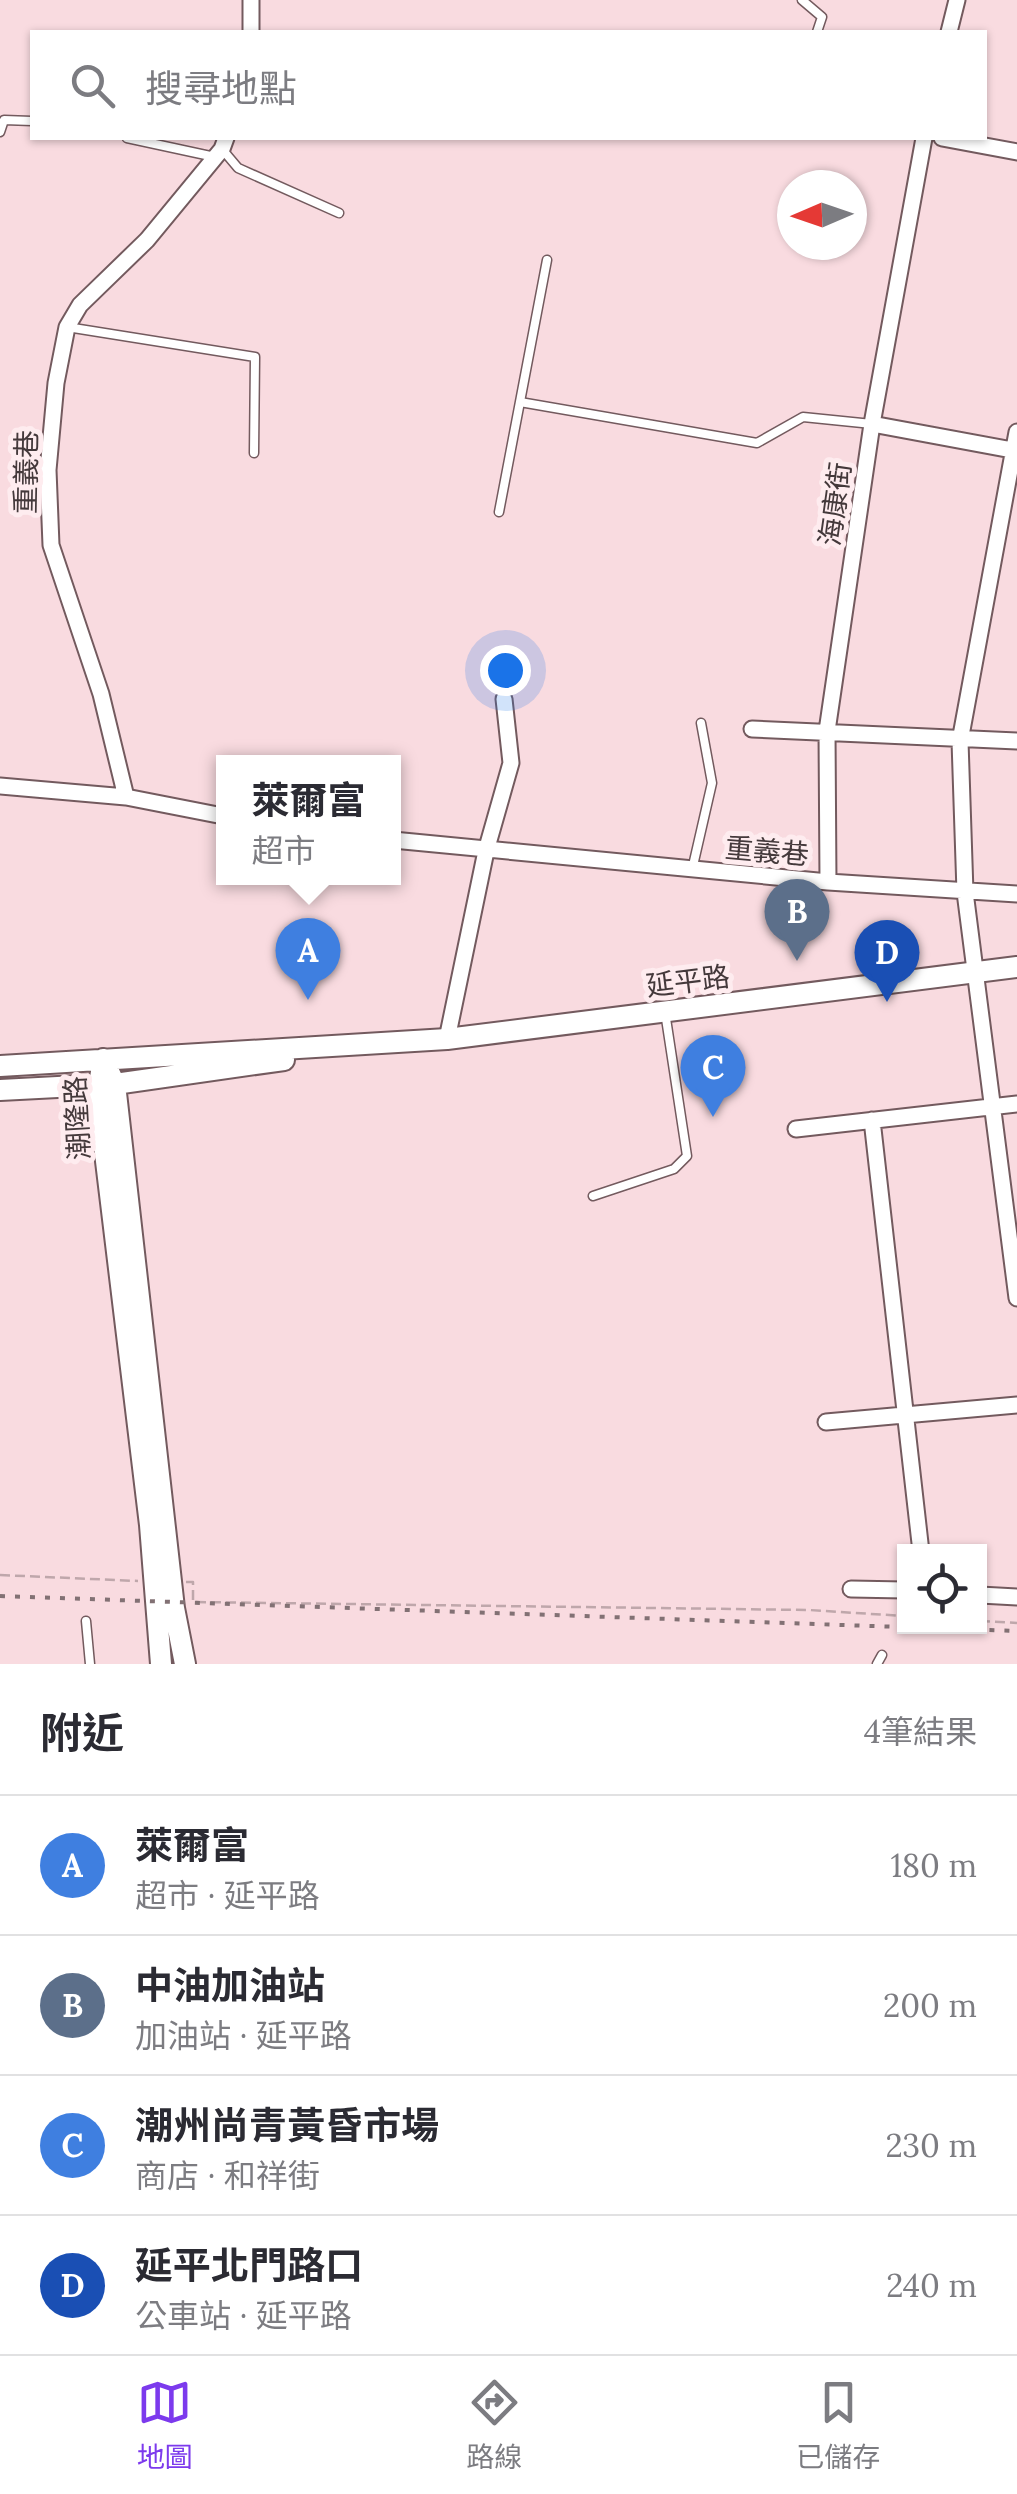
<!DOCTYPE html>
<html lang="zh-TW">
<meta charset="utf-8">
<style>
:root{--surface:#fff;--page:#f7f7f7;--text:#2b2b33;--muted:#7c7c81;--line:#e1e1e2;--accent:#7c3aed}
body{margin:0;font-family:Lora,"Noto Sans TC",serif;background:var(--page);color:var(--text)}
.controls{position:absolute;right:30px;bottom:30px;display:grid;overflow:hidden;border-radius:0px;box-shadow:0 2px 8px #0004}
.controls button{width:90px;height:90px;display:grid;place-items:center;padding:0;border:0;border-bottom:2px solid var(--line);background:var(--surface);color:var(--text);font:50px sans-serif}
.compass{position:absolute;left:777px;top:170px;width:90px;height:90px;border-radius:50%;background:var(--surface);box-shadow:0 2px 8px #0004;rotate:268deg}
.you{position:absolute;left:505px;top:670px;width:35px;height:35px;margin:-25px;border:8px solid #fff;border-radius:50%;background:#1a73e8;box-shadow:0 0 0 15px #1a73e833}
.badge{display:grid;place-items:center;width:65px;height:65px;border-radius:50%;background:var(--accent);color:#fff;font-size:32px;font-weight:700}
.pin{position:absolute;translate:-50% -82px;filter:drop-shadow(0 2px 5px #0008)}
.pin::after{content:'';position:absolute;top:52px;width:35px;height:30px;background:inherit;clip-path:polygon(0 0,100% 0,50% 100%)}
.popup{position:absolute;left:216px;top:755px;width:185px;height:130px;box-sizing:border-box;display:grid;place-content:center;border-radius:0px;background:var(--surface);filter:drop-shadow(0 2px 8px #0005);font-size:32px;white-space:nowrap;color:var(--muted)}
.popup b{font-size:38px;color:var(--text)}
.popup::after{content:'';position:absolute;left:50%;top:100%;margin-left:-20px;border:20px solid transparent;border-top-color:var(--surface)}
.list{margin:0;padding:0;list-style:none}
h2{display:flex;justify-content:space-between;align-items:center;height:130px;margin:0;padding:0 40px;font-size:42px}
h2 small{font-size:32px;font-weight:400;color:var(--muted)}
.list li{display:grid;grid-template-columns:65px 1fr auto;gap:30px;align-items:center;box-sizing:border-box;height:140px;padding:0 40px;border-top:2px solid var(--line)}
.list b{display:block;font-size:38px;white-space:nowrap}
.list p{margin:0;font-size:32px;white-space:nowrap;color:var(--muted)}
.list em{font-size:32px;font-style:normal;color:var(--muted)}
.icon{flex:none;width:55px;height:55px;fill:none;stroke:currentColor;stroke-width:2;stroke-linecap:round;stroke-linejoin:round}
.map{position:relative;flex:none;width:1017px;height:1664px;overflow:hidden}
.search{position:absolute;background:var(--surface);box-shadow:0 2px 8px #0004;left:30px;right:30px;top:30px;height:110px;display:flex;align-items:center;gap:25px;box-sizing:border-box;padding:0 35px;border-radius:0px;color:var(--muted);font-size:38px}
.sheet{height:690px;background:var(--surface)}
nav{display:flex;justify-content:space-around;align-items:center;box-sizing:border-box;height:140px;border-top:2px solid var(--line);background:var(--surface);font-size:28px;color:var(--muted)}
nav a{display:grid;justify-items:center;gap:5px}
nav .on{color:var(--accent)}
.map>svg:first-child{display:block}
</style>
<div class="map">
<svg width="1017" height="1664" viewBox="0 0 1017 1664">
<rect width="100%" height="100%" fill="#f9dbe0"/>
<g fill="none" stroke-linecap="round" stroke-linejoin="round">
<g stroke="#735a5e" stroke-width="11">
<path id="service" d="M802,0l20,17 -5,15
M0,132l4,-12 28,1
M127,138l88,19
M222,149l16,19 101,45
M67,327l188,30 -1,96
M520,402l237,41 46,-26 69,7
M499,512l48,-252
M692,870l20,-87 -11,-60
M593,1196l81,-27 13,-13 -22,-144
M86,1621l4,43
M877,1664l5,-9"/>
</g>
<g stroke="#735a5e" stroke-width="19">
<path id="minor" d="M251,32v-32
M949,32l8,-32
M942,138l75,14
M872,424l145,27
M1017,432l-57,309 5,151 52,406
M752,729l265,12
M0,786l126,11 97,19
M126,797l-25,-103 -50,-149 -3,-75 8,-87 11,-56 13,-22 67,-65 75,-91 4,-11
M393,840l435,42 189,12
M828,882l-1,-151 45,-307 52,-286
M447,1039l39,-188 25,-88 -7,-64
M872,1120l49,432
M796,1129l221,-25
M826,1422l191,-17
M851,1589l53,1
M980,1595l37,2"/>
</g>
<g stroke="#735a5e" stroke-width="24">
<path id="tertiary" d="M103,1059l12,25 59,524 11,56
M103,1059l-4,26 3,43 48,397 11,139
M0,1066l447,-27 570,-72
M0,1090l115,-6 169,-24"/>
</g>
<path stroke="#bfa7ab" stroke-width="2.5" stroke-dasharray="10 5" stroke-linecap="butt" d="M0,1575l138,6
M186,1582h7v20l616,8 95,6
M980,1621l37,2"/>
<use href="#service" stroke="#fff" stroke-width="8"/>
<use href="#minor" stroke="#fff" stroke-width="15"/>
<use href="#tertiary" stroke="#fff" stroke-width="20"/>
<path stroke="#827174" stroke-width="4" stroke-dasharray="5 10" stroke-linecap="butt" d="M0,1596l1017,35"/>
</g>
<g text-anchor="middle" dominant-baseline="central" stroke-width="10" stroke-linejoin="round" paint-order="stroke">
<g font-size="28" fill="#44393b" stroke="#feecef">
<text transform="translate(26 472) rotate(-89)">重義巷</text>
<text transform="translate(835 504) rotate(-82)">海康街</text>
<text transform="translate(767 851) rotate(5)">重義巷</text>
<text transform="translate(688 981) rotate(-7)">延平路</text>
<text transform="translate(77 1118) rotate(-93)">潮隆路</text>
</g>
</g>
</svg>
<div class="controls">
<button><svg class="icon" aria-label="locate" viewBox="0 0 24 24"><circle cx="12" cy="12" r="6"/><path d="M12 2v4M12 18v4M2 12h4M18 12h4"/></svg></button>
</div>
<svg class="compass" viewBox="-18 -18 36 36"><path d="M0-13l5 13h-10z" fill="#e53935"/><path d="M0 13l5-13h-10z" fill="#7c7c81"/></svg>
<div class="you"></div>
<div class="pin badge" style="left:308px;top:1000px;background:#3f7fe0">A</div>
<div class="popup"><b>萊爾富</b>超市</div>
<div class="pin badge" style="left:797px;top:961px;background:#5c6f8a">B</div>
<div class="pin badge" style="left:713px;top:1117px;background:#3f7fe0">C</div>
<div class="pin badge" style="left:887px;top:1002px;background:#1a4fb4">D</div>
<div class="search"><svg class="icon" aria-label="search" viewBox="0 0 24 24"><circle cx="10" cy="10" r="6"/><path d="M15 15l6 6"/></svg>搜尋地點</div>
</div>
<section class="sheet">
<h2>附近<small>4筆結果</small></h2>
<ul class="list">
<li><span class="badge" style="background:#3f7fe0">A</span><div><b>萊爾富</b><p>超市 · 延平路</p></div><em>180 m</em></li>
<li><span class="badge" style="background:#5c6f8a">B</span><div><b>中油加油站</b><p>加油站 · 延平路</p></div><em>200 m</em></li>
<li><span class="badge" style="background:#3f7fe0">C</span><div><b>潮州尚青黃昏市場</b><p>商店 · 和祥街</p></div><em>230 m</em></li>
<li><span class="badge" style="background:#1a4fb4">D</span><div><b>延平北門路口</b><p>公車站 · 延平路</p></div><em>240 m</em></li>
</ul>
</section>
<nav>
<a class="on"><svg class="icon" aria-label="map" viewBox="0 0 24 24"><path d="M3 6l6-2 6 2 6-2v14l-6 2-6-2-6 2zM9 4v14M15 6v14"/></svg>地圖</a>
<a><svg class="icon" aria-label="directions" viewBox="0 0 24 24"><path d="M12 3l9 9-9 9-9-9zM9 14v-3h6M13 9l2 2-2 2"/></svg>路線</a>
<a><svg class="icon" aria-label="saved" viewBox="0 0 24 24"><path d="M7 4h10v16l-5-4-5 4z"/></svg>已儲存</a>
</nav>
